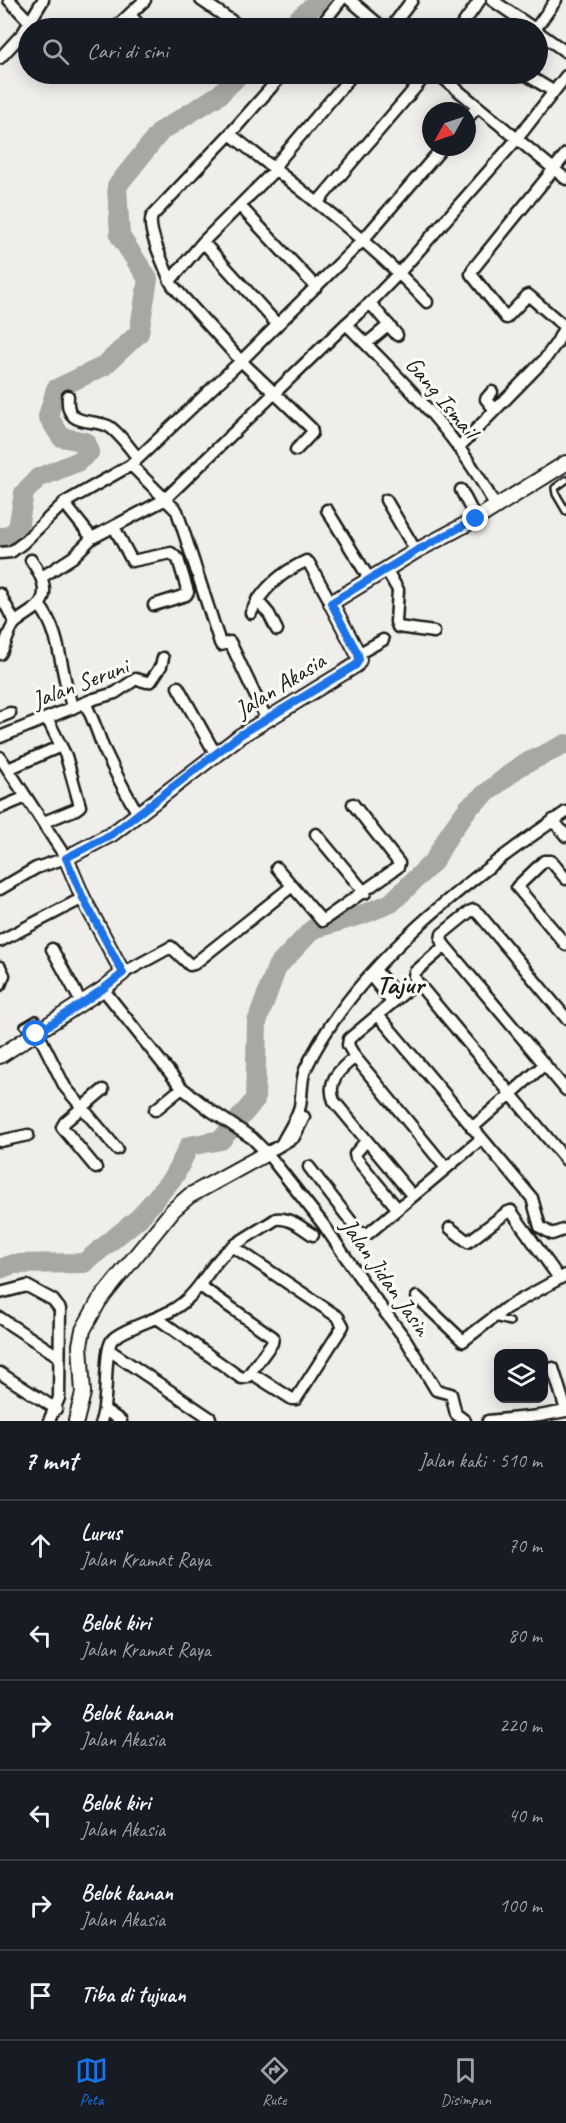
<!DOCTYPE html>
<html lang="id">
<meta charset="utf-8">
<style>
:root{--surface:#171b24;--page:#20242c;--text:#f1f3f6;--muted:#9ea1a6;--line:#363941;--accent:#1a73e8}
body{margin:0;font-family:Caveat,sans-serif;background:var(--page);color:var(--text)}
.controls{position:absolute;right:18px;bottom:18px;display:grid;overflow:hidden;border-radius:12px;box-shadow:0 3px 15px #0003}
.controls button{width:54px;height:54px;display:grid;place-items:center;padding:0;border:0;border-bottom:2px solid var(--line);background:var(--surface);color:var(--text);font:30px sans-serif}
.compass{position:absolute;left:422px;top:102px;width:54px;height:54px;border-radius:50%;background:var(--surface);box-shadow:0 3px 15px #0003;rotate:230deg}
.stop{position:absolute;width:18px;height:18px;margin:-14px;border:4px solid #1a73e8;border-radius:50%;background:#fff}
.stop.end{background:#1a73e8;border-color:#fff;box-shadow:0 2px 6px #0008}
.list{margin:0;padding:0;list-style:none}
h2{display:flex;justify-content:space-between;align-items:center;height:78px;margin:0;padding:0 24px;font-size:26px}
h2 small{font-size:20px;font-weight:400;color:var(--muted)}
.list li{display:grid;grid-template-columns:39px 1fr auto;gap:18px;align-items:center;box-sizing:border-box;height:90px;padding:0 24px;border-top:2px solid var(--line)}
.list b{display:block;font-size:22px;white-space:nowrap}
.list p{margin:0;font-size:20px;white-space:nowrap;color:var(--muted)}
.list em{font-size:20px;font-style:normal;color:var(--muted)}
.icon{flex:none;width:33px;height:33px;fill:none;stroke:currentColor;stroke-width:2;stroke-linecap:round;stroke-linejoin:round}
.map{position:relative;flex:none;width:566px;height:1421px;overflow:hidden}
.search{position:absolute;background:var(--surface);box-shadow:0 3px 15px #0003;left:18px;right:18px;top:18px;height:66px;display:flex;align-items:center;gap:15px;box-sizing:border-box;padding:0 21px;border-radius:33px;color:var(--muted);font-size:22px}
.sheet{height:618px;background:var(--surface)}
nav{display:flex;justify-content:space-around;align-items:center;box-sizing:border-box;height:84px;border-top:2px solid var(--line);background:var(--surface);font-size:16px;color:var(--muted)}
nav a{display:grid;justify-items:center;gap:3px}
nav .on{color:var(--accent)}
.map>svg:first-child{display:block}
</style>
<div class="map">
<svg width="566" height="1421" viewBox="0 0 566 1421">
<rect width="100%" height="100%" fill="#f0eeea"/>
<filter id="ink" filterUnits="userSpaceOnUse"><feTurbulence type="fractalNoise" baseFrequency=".0167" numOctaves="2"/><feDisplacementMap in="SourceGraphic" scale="12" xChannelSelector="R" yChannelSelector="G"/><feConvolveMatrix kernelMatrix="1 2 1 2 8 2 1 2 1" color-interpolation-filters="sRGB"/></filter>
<g filter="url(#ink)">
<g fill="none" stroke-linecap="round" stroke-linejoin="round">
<path stroke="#a8a7a3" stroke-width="20" d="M288,28l32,-28
M0,537h6l12,-8 6,-36 14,-15 39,-16 12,-10 -3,-10 -25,-5 -13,-21 8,-27 48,-23 35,-33 9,-54 -28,-43 -3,-50 44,-55 58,-36 21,-21
M0,1269l13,-5 71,-1 55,-45 36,-43 14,-29 32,-6 34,-40 2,-78 20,-55 36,-38 48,-14 30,-12 43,-42 16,-28 19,-26 51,-41 46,-22"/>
<g stroke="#1c1c1c" stroke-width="10">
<path id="service" d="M566,480l-11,8 1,6 10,17
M24,1026l12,-7 6,8
M494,1318l16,4"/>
</g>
<g stroke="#1c1c1c" stroke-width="15">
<path id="minor" d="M9,0l20,21
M201,0l38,26
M350,0l33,28
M492,0l41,28
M130,15l12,13
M115,28l30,-28
M319,28l22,-28
M391,28l21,-28
M460,28l20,-28
M536,28l20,-28
M538,32l28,20
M0,58l23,-25 20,-33
M438,74l128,105
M525,74l28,17
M467,119l10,-12
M230,134c68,54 138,105 197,168
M317,203l110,-129
M240,206l76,81
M203,242l74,82
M170,281c-5,-15 -24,-52 -18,-65l78,-82 53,-60
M346,324c55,55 114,112 149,182
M565,327l-37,-32 -22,23 -35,-44 2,-5 93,-115
M397,335l-27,-32 29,-30 118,-134 49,-63
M366,344l23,-19
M492,392l-6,7 9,11
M68,396c-3,32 23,22 40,30 10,5 23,24 30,32
M458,448l87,-89 12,-17 9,-18
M296,450l16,-17 -1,-5 -70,-67 -68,-75 -3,-5 33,-39 72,-72 3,-8 75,-88
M131,465l46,46 43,132 1,2 9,-3 36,76
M461,490l15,29
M386,500l30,51
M64,503l28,35 72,-38 182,-176 24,-21
M327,510l43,70
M114,527l18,34 39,-8 7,6 10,33 -2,3 -32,10
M0,553l11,-1 12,-9 41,-40 67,-38 110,-104 122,-121 80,-93
M386,569l12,21 -2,32 2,5 36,5
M42,577l31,-20 19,-19
M0,594l15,29
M257,600l12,14 8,16
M39,605c23,27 21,70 34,103
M251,613c11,-24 31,-41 55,-52l3,2 22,40
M0,654c6,-9 8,-22 14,-30 7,-7 16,-11 23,-17 15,-14 3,-34 -6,-47
M358,654l25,-14
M178,687l38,68
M85,703c8,15 12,28 18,44 11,23 22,46 36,68
M0,717l10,-4
M0,737l94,-38 21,-6 21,-14 11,3 4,-1 10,-15 2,-8
M0,757l66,101 -30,10 -36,21
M8,769l53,-23
M0,808l26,-11
M553,820l13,16
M44,822l32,-13 4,-3 -14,-50 -19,-38
M316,834l49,59
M277,868l45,53 76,-54 1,-4 -46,-59
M566,879l-15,-18h-7l-27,26 49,58
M0,941l83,-43
M445,946l-30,26 -1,4 3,6 149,178
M52,949l29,53
M0,967l4,8 -4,10
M375,970l24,27
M123,973l48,-26 19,18 4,-1 97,-77
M371,976l21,26
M417,982l-68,57 -1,6 7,12 91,111
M103,989l79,99 28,22 42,28 15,15 56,71 46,67 37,49 30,50 15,4 5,20 9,7
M378,1015l154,183 8,29 12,7 14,-5
M566,1018l-87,-104 -5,-4 -5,2 -27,22 -1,6 4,6 121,144
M36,1034l6,7 23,46 52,62
M355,1057c-15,12 -29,24 -21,44l78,94
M155,1110l27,-22
M472,1128l73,-64
M0,1141l28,-6
M366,1141l-11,13 1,4 41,50
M282,1143c6,-12 15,-24 18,-37 2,-11 1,-26 5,-36 50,-106 167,-194 261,-258
M267,1153l27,-16 10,-20
M309,1167l51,66h9l112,-94
M96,1168l-34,-41 3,-5 38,-32
M450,1228l18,14 38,-29 5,-2 48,67
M234,1247l104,70 5,9 -47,73h-4l-41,-26
M0,1293l27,-7 26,14 7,9 -1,89 -10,23
M417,1297l46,44 43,-33 60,-33
M0,1318l58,38
M157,1318l84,60 6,-1 25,-34 1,-6 -73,-51
M109,1350l101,68
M553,1368l13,42
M0,1373l56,36
M105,1410l16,11
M101,1421c8,-21 2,-68 11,-81 8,-10 49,-22 62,-31 22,-13 30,-33 46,-51 13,-15 40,-28 56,-39 14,-2 26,9 37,16
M488,1421l51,-5 27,-5"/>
</g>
<g stroke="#1c1c1c" stroke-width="18">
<path id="tertiary" d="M0,1056l103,-67 20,-16 -40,-75 -17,-40 46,-24 128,-98 116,-71 3,-5 -1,-6 -27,-51 85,-52 60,-32 90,-56
M76,1421l7,-28 -3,-48 3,-15 16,-29 74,-91 16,-14 78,-43"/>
</g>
<use href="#service" stroke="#fdfcf7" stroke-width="5"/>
<use href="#minor" stroke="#fdfcf7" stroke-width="10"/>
<use href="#tertiary" stroke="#fdfcf7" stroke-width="14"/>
</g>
</g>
<g fill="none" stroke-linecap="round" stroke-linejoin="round" filter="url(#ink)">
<path stroke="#1a73e8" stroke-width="8" d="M36,1034l67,-45 20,-16 -40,-75 -17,-40 46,-24 128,-99 116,-70 3,-5 -1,-6 -27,-51 85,-52 60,-32"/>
</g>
<g text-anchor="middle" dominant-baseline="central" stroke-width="6" stroke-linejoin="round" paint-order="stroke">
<g font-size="24" fill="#1c1c1c" stroke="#fdfcf7">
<text transform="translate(442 397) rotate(50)">Gang Ismail</text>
<text transform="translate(80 683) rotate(-21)">Jalan Seruni</text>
<text transform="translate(280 685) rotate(-32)">Jalan Akasia</text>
<text transform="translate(386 1277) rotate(55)">Jalan Jidan Jasin</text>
</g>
<g font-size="27" font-weight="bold" fill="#1c1c1c" stroke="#fdfcf7">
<text x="400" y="984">Tajur</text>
</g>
</g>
</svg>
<div class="controls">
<button><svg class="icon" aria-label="layers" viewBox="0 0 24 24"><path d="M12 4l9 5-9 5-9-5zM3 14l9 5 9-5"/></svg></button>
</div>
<svg class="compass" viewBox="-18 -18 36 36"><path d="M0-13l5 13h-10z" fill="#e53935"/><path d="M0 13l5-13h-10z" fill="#9ea1a6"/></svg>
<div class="stop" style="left:36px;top:1034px"></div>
<div class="stop end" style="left:476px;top:519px"></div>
<div class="search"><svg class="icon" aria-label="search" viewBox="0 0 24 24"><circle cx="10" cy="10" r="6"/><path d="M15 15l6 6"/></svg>Cari di sini</div>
</div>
<section class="sheet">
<h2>7 mnt<small>Jalan kaki · 510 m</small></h2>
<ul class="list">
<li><svg class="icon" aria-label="ahead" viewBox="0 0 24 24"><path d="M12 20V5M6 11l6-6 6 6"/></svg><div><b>Lurus</b><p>Jalan Kramat Raya</p></div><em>70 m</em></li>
<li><svg class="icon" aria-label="left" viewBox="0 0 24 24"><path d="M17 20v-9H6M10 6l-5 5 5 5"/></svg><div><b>Belok kiri</b><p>Jalan Kramat Raya</p></div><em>80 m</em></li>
<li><svg class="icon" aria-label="right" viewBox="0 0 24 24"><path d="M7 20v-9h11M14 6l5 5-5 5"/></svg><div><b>Belok kanan</b><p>Jalan Akasia</p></div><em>220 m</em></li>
<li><svg class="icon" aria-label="left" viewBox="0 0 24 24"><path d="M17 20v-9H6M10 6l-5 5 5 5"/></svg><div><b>Belok kiri</b><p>Jalan Akasia</p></div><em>40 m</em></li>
<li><svg class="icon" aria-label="right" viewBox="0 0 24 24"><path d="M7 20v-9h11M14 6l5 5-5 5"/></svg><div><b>Belok kanan</b><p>Jalan Akasia</p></div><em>100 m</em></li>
<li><svg class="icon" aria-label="arrive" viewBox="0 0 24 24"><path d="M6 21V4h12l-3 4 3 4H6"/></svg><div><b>Tiba di tujuan</b></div></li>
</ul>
</section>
<nav>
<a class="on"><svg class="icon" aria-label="map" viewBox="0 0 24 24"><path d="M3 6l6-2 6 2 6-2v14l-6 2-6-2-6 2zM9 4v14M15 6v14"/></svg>Peta</a>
<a><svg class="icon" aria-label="directions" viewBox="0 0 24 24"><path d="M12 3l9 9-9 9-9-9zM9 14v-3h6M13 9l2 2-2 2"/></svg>Rute</a>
<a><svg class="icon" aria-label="saved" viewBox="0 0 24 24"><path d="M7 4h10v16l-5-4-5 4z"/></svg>Disimpan</a>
</nav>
